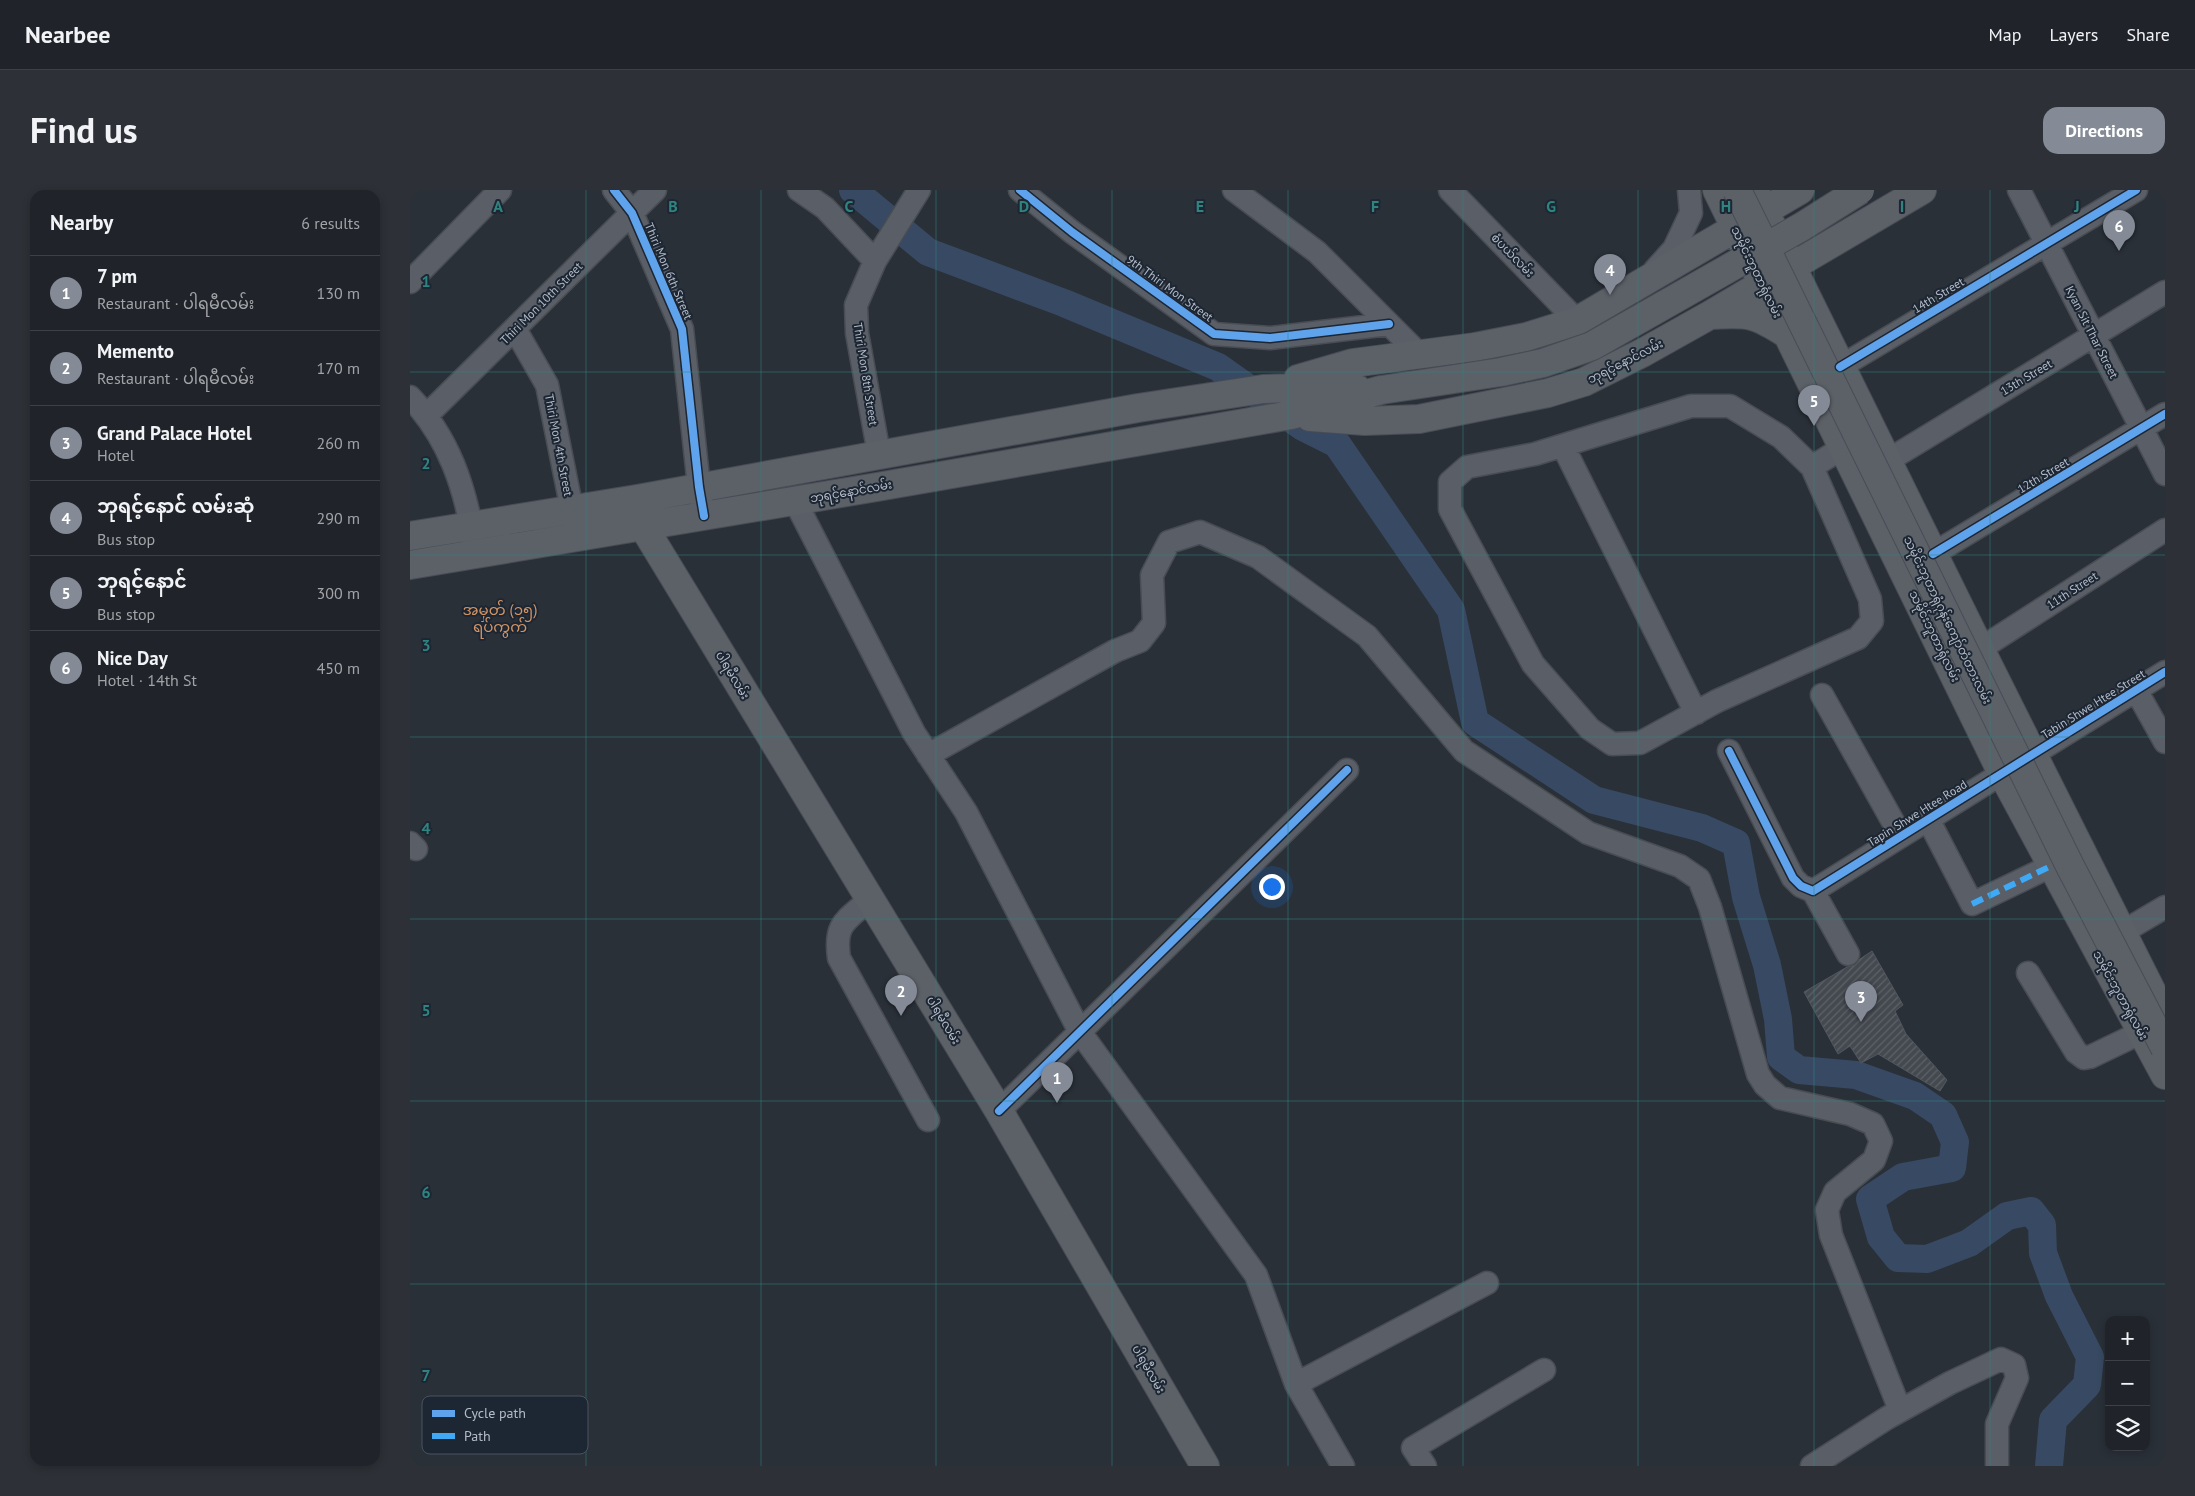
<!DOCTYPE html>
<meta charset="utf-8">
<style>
:root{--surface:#20242a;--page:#2d3036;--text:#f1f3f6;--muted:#a2a4a8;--line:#3d4147;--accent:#848b96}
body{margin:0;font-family:"PT Sans","Noto Sans Myanmar",sans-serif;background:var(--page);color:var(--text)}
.controls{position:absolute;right:15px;bottom:15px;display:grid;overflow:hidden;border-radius:10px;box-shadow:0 2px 8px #0003}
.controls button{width:45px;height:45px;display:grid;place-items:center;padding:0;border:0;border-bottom:1px solid var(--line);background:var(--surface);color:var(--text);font:25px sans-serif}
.you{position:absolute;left:861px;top:696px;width:18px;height:18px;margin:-12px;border:4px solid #fff;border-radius:50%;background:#1a73e8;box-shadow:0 0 0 8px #1a73e833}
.badge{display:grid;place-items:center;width:32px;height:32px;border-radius:50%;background:var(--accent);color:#fff;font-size:16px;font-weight:700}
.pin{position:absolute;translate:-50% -41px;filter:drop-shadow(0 1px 2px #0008)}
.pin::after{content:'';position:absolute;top:26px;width:18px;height:15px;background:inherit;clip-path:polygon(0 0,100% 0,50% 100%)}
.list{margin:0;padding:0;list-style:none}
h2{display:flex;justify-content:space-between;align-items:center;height:65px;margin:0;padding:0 20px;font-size:21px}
h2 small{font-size:16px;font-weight:400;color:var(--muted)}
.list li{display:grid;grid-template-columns:32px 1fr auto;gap:15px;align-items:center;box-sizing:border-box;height:75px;padding:0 20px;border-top:1px solid var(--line)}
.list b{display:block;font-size:19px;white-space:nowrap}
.list p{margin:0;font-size:16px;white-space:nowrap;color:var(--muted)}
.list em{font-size:16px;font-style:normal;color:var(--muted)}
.icon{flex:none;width:28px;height:28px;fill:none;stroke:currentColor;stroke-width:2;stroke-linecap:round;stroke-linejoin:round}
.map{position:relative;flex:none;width:1755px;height:1276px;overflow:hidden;border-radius:15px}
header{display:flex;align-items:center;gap:30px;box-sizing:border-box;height:70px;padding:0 25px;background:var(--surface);border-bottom:1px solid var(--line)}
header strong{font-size:24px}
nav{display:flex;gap:28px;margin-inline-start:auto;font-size:18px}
.intro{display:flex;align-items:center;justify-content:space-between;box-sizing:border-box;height:120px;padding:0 30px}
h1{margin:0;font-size:35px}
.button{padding:12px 22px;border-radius:15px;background:var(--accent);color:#fff;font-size:18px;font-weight:700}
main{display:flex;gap:30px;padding:0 30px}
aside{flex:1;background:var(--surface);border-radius:15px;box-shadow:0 2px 8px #0003}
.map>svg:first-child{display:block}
</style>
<header>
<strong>Nearbee</strong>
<nav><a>Map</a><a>Layers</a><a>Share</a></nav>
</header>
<div class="intro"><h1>Find us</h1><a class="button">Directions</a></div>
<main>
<aside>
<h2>Nearby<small>6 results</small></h2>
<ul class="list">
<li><span class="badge">1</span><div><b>7 pm</b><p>Restaurant · ပါရမီလမ်း</p></div><em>130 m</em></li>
<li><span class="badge">2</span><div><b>Memento</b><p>Restaurant · ပါရမီလမ်း</p></div><em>170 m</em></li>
<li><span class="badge">3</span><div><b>Grand Palace Hotel</b><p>Hotel</p></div><em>260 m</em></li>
<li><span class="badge">4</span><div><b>ဘုရင့်နောင် လမ်းဆုံ</b><p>Bus stop</p></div><em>290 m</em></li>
<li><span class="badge">5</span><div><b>ဘုရင့်နောင်</b><p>Bus stop</p></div><em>300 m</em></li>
<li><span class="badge">6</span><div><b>Nice Day</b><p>Hotel · 14th St</p></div><em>450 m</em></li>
</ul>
</aside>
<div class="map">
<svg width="1755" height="1276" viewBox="0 0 1755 1276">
<defs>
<pattern id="building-hatch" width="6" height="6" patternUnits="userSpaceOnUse" patternTransform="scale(1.25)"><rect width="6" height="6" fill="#444950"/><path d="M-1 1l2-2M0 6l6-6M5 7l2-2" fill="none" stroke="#5d6168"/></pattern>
</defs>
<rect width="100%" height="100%" fill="#2a3038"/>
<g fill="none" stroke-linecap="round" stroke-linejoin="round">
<path stroke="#384963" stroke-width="28" d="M443,0l75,62 136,51 154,64 85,60 34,17 114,166 24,112 119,78 108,28 34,15 10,54 21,68 11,54 3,38 18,13 57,5 59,21 28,19 12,27 -3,26 -49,9 -33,22 11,38 17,21 29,1 42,-16 38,-27 24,-5 11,14 1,28 16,43 31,61 -3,28 -34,35 -4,46"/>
</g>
<path fill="url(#building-hatch)" stroke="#52575f" d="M1462,761l31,54 -8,6 11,23 41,46 -7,11 -62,-37 -17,9 -11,-17 -12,8 -34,-62 43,-25 8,-2 5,-6z"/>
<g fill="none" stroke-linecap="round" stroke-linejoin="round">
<g stroke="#484c53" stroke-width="25">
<path id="minor" d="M204,0l18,23 50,116 17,158 5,29
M389,0l26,18 50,53
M610,0l52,42 142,102 56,4 119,-14
M824,0l83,62 103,103
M1040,0l127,131
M1609,0l146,284
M1245,80l19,-21 17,-36 -2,-23
M0,92l90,-92
M105,139l32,56 28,140
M1430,177l296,-177
M0,207c39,41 55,90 64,145
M1281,216h39l51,31 31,30 58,132 2,22 -14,17 -141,63 -77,42 -28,1 -22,-15 -57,-65 -83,-155v-27l17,-15 68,-13z
M17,225l228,-225
M1153,256l133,267
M469,264l-22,-121 -1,-28 19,-44 44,-71
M1477,271l278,-169
M1402,277l32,-20
M385,311l119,232 52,79 114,220 176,243 40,109 47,82
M1523,364l232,-140
M1570,459l185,-119
M1726,500l29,52
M1412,505l79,141
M1319,561l64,127 8,8 12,5 35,63
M518,565l187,-104 25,-10 14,-18 -2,-48 17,-33 31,-10 58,25 109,79 97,115 124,82 92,33 19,13 11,28 48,167 7,11 15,13 70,16 23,10 8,17 -7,19 -39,32 -8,18 4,25 69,175
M1518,629l44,85 79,-38
M0,653l6,6
M1403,701l352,-219
M460,709c-24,22 -36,24 -31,59l89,162
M1711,743l44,-26
M1618,783l48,79 8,6 6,-1 52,-25
M589,921l348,-341
M886,1194l191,-101
M1015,1276l-12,-18 131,-78
M1402,1276l75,-48 63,-35 51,-24 13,6 3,13 -20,46v42"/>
</g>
<g stroke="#484c55" stroke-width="30">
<path id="major" d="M1307,0l285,583 163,302
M1344,0l226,459 185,369
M1301,125c39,-2 43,-2 76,19
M888,189l55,-16 122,-16 51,-10 51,-16 223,-131
M900,227l55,4 54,-2 129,-26 36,-11 60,-30 66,-37 212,-125
M227,309l6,27 356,585 206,355
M0,346l227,-37 501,-91 125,-19 65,-2 29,2
M0,375l467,-78 414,-72 90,-25"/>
</g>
<use href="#minor" stroke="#5a5e66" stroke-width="22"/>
<use href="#major" stroke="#5c6168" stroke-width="28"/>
<g stroke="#484c55" stroke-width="30" stroke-linecap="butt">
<path id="major-bridge" d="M1327,0l333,676 95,182
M971,200l120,-18 42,-9 49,-17 211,-120 57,-36"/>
</g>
<use href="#major-bridge" stroke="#5c6168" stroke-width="28"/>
<path stroke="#3fa9f5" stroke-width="6" stroke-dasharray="12 6" stroke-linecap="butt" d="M1562,714l79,-38"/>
<g stroke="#1d2633" stroke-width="11">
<path id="cycleway" d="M204,0l18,23 50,116 17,158 5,29
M610,0l52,42 142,102 56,4 119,-14
M1430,177l296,-177
M1523,364l232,-140
M1319,561l64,127 8,8 12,5 352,-219
M589,921l348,-341"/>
</g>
<use href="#cycleway" stroke="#60a3ed" stroke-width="8"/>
</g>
<path fill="none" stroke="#308480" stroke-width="1" stroke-opacity="0.55" d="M176,0v1276M351,0v1276M526,0v1276M702,0v1276M878,0v1276M1053,0v1276M1228,0v1276M1404,0v1276M1580,0v1276M0,182h1755M0,365h1755M0,547h1755M0,729h1755M0,911h1755M0,1094h1755"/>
<g text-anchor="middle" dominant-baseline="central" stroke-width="4" stroke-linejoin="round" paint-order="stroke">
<g font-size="12" fill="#b4bcc9" stroke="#1d2633">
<text transform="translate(1103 65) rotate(46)">စံပယ်လမ်း</text>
<text transform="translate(259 81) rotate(67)">Thiri Mon 6th Street</text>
<text transform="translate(1347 82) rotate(64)">သမိုင်းဘူတာရုံလမ်း</text>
<text transform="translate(760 98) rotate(36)">9th Thiri Mon Street</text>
<text transform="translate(1528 105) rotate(-31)">14th Street</text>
<text transform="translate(131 113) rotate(-45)">Thiri Mon 10th Street</text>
<text transform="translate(1682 142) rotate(63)">Kyan Sit Thar Street</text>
<text transform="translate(1215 171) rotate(-27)">ဘုရင့်နောင်လမ်း</text>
<text transform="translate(456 184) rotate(81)">Thiri Mon 8th Street</text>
<text transform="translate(1616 187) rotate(-31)">13th Street</text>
<text transform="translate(149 255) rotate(79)">Thiri Mon 4th Street</text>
<text transform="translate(1633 285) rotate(-31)">12th Street</text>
<text transform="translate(441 301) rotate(-10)">ဘုရင့်နောင်လမ်း</text>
<text transform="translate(1662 400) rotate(-33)">11th Street</text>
<text transform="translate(1538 430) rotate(64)">သမိုင်းဘူတာရုံဂုန်းကျော်တံတားလမ်း</text>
<text transform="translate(1525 446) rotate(64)">သမိုင်းဘူတာရုံလမ်း</text>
<text transform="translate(323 485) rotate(59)">ပါရမီလမ်း</text>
<text transform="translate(1683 514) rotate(-32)">Tabin Shwe Htee Street</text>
<text transform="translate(1507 623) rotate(-32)">Tapin Shwe Htee Road</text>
<text transform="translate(1711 805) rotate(61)">သမိုင်းဘူတာရုံလမ်း</text>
<text transform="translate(534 830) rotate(59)">ပါရမီလမ်း</text>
<text transform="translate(739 1179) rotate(60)">ပါရမီလမ်း</text>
</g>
<g font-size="15" fill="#d59563" stroke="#1d2633">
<text x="90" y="419">အမှတ် (၁၅)<tspan x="90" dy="17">ရပ်ကွက်</tspan></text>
</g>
</g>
<rect x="12" y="1206" width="166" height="58" rx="8" fill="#1d2633" stroke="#4a5360" stroke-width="1"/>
<rect x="22" y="1220" width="23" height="7" fill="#60a3ed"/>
<rect x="22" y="1243" width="23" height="6" fill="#3fa9f5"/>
<g font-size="14" fill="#b4bcc9">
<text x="54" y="1228">Cycle path</text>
<text x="54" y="1251">Path</text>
</g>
<g font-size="16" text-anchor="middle" font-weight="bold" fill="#308480" stroke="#1d2633" stroke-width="4" stroke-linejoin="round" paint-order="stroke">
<text x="88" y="22">A</text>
<text x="263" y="22">B</text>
<text x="439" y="22">C</text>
<text x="614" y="22">D</text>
<text x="790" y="22">E</text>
<text x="965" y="22">F</text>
<text x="1141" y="22">G</text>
<text x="1316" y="22">H</text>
<text x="1492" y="22">I</text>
<text x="1667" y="22">J</text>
<text x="16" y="97">1</text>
<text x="16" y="279">2</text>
<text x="16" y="461">3</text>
<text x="16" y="644">4</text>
<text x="16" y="826">5</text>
<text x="16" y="1008">6</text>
<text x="16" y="1191">7</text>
</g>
</svg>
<div class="controls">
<button>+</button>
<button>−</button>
<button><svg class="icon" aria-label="layers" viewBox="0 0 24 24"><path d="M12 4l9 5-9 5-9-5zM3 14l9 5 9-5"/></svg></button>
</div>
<div class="you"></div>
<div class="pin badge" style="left:647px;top:913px">1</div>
<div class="pin badge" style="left:491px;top:826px">2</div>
<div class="pin badge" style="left:1451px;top:832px">3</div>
<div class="pin badge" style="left:1200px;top:105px">4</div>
<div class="pin badge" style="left:1404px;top:236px">5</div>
<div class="pin badge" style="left:1709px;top:61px">6</div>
</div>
</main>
